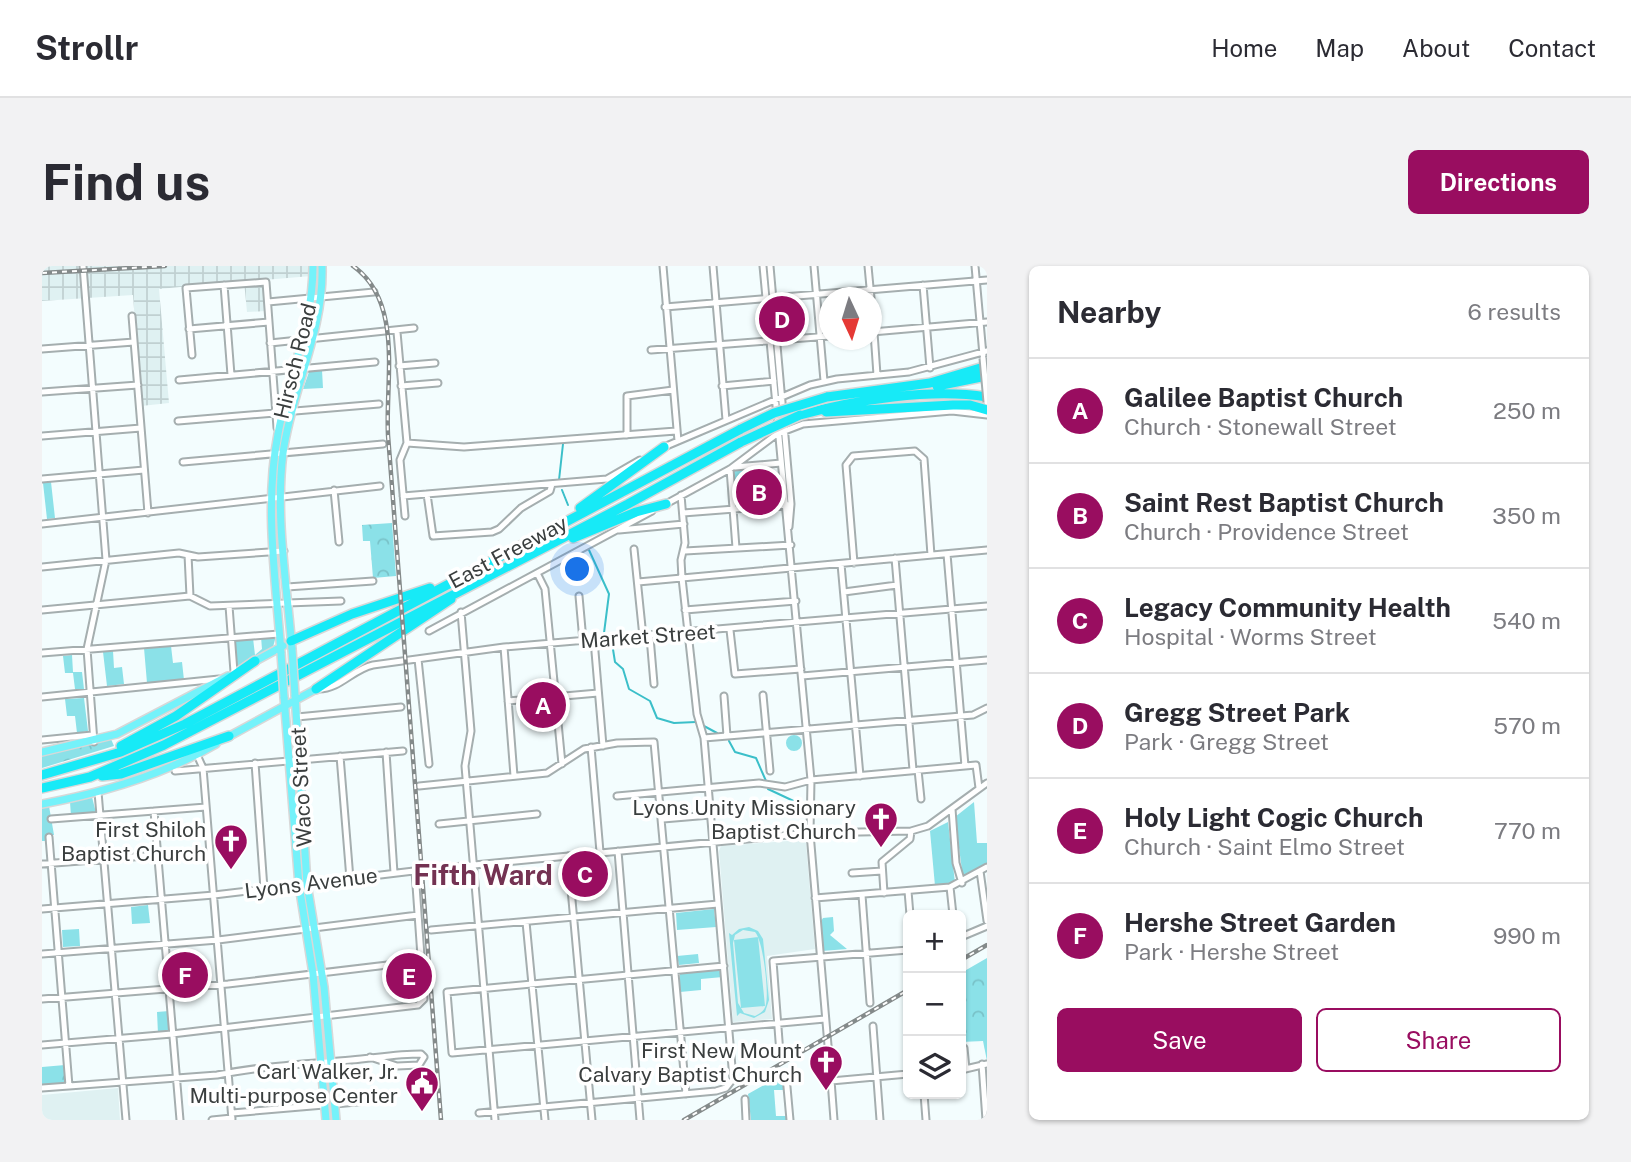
<!DOCTYPE html>
<meta charset="utf-8">
<style>
:root{--surface:#fff;--page:#f2f2f3;--text:#2b2b33;--muted:#7c7c81;--line:#e1e1e2;--accent:#990d60}
body{margin:0;font-family:"Public Sans",sans-serif;background:var(--page);color:var(--text)}
.controls{position:absolute;right:21px;bottom:21px;display:grid;overflow:hidden;border-radius:10px;box-shadow:0 2px 5px #0004}
.controls button{width:63px;height:63px;display:grid;place-items:center;padding:0;border:0;border-bottom:2px solid var(--line);background:var(--surface);color:var(--text);font:35px sans-serif}
.compass{position:absolute;left:777px;top:21px;width:63px;height:63px;border-radius:50%;background:var(--surface);box-shadow:0 2px 5px #0004;rotate:176deg}
.you{position:absolute;left:536px;top:304px;width:24px;height:24px;margin:-18px;border:5px solid #fff;border-radius:50%;background:#1a73e8;box-shadow:0 0 0 10px #1a73e833}
.badge{display:grid;place-items:center;width:46px;height:46px;border-radius:50%;background:var(--accent);color:#fff;font-size:23px;font-weight:700}
.pin{position:absolute;translate:-50% -50%;border:4px solid #fff;box-shadow:0 2px 7px #0006}
.list{margin:0;padding:0;list-style:none}
h2{display:flex;justify-content:space-between;align-items:center;height:91px;margin:0;padding:0 28px;font-size:30px}
h2 small{font-size:23px;font-weight:400;color:var(--muted)}
.list li{display:grid;grid-template-columns:46px 1fr auto;gap:21px;align-items:center;box-sizing:border-box;height:105px;padding:0 28px;border-top:2px solid var(--line)}
.list b{display:block;font-size:26px;white-space:nowrap}
.list p{margin:0;font-size:23px;white-space:nowrap;color:var(--muted)}
.list em{font-size:23px;font-style:normal;color:var(--muted)}
.actions{display:flex;gap:14px;padding:21px 28px}
.actions a{flex:1;padding:16px 0;border:2px solid var(--accent);border-radius:10px;text-align:center;font-size:24px;color:var(--accent)}
.actions .main{background:var(--accent);color:#fff}
.icon{flex:none;width:38px;height:38px;fill:none;stroke:currentColor;stroke-width:2;stroke-linecap:round;stroke-linejoin:round}
.map{position:relative;flex:none;width:945px;height:854px;overflow:hidden;border-radius:10px}
header{display:flex;align-items:center;gap:42px;box-sizing:border-box;height:98px;padding:0 35px;background:var(--surface);border-bottom:2px solid var(--line)}
header strong{font-size:33px}
nav{display:flex;gap:38px;margin-inline-start:auto;font-size:24px}
.intro{display:flex;align-items:center;justify-content:space-between;box-sizing:border-box;height:168px;padding:0 42px}
h1{margin:0;font-size:49px}
.button{padding:18px 32px;border-radius:10px;background:var(--accent);color:#fff;font-size:24px;font-weight:700}
main{display:flex;gap:42px;padding:0 42px}
aside{flex:1;background:var(--surface);border-radius:10px;box-shadow:0 2px 5px #0004}
.map>svg:first-child{display:block}
</style>
<header>
<strong>Strollr</strong>
<nav><a>Home</a><a>Map</a><a>About</a><a>Contact</a></nav>
</header>
<div class="intro"><h1>Find us</h1><a class="button">Directions</a></div>
<main>
<div class="map">
<svg width="945" height="854" viewBox="0 0 945 854">
<defs>
<pattern id="industrial-grid" width="8" height="8" patternUnits="userSpaceOnUse" patternTransform="scale(1.75)"><rect width="8" height="8" fill="#dff1f2"/><path d="M0 4h8M4 0v8" fill="none" stroke="#c0d0d1"/></pattern>
<pattern id="forest-crowns" width="20" height="18" patternUnits="userSpaceOnUse" patternTransform="scale(1.75)"><rect width="20" height="18" fill="#8be1e8"/><path d="M2 6a3 3 0 1 1 6 0M12 15a3 3 0 1 1 6 0" fill="none" stroke="#79c2c8"/></pattern>
</defs>
<rect width="100%" height="100%" fill="#f3fdfe"/>
<path fill="#dff1f2" d="M759,574l5,3 9,106 -48,7 5,63 -39,3 -14,-171 2,-5z
M76,822l2,32h-78v-25z"/>
<path fill="url(#industrial-grid)" d="M0,0h268l1,10 -47,4 2,31 -19,1 -3,-31 -85,8 10,114 -28,3 -8,-111 -91,6z"/>
<path fill="#8be1e8" fill-rule="evenodd" d="M280,104l1,18 -20,1 6,-17z
M697,202h12l2,19 -19,2 -1,-17z
M9,216l4,36 -8,1 -4,-36z
M234,370l-3,11 -36,20 -3,-27 19,-2 2,17 7,-6 -1,-12z
M129,380l2,17 9,-1 2,18 -37,3 -3,-35z
M71,385l1,17 8,-1 2,17 -17,2 -4,-34z
M30,389l1,17h9l2,17h-9l-2,-16h-8l-2,-17z
M42,432l4,33 -11,2 -2,-17h-8l-2,-17z
M744 477a8 8 0 1 1 16 0a8 8 0 1 1-16 0Z
M50,531l4,16 -25,3 -1,-14z
M932,536l3,41h10v21l-24,14 -8,-61z
M7,540l5,29h-7v6h-5v-33z
M906,556l7,61 -20,3 -5,-55z
M106,639l2,18 -18,1 -1,-17z
M672,643l2,18 -39,3 -1,-17z
M791,651l1,14 -4,4 17,14 -25,2 -2,-28 3,-5z
M707,661l9,4 5,8 6,61 -4,12 -11,6 -14,-5 -3,3 -8,-83 3,2 7,-6zM701,664l12,2c8,8 14,59 11,72 -1,6 -5,9 -11,12l-11,-3 -6,-10 -5,-60 2,-8z
M37,663l1,17 -17,1 -1,-17z
M716,671l7,69 -24,2 -7,-68z
M656,688l1,9 -20,2 -2,-9z
M677,703l4,8 -22,2v11l-21,2v-18z
M127,745l1,21 -12,2 -1,-22z
M742,808l2,16h-12l2,26h12v4h-37l-3,-26z"/>
<path fill="url(#forest-crowns)" d="M350,257l4,53 -23,2 -3,-37h-7l-1,-16z
M69,473l3,7 -72,22v-14z
M945,692v103l-4,-20 -22,1v23v-92z
M23,799l1,19 -24,1v-18z"/>
<g fill="none" stroke-linecap="round" stroke-linejoin="round">
<path stroke="#3bbfc9" stroke-width="2" d="M517,214l4,-36
M520,224l6,15
M547,284l20,44 -5,39
M570,377l3,19 8,7 6,20 21,12 7,17 17,5 22,-1
M662,460l13,7
M687,475l6,11 21,6 10,23
M726,523l32,15"/>
<g stroke="#a5aeaf" stroke-width="9">
<path id="minor" d="M41,0l23,294 -19,89 7,93
M621,0l15,175
M671,0l13,154
M721,0l48,514 -1,53 20,236
M728,0l21,238 -2,23
M772,0l10,115
M826,0l3,32
M933,0l8,89
M182,19l7,90
M881,19l7,83
M226,36l106,-10
M830,38l5,71
M623,41l322,-27
M90,50l16,197
M147,63l80,-7
M355,66l10,111 -7,17 5,56
M830,66l115,-10
M228,77l144,-15
M0,83l92,-7
M609,84l179,-14
M150,89l-6,-67 80,-6 11,146
M357,100l36,-3
M137,114l196,-18
M359,120l37,-3
M680,120l52,-5
M0,126l96,-7
M241,146l96,-8
M136,155l97,-8
M585,169v-39l46,-6
M0,170l99,-8
M365,177l57,4 212,-16
M622,181l146,-62 27,-6 72,-7 78,-21
M141,196l200,-18
M693,201l46,-4
M688,203l6,79
M0,213l102,-9
M292,224l5,52
M385,228l6,42 59,-4 7,-3 22,-21 29,-17 2,-7
M361,230l204,-17 33,-19
M622,239l66,-36 47,-35 26,-10 149,-13 35,4
M641,247l105,-8
M0,258l338,-38
M577,264l65,-6
M592,283l9,88
M643,285l106,-6
M905,288l18,212
M146,289l2,41
M853,292l18,212
M812,297l-8,-98 7,-9 62,-5 9,8 7,96
M799,298l19,212
M0,301l137,-14 19,4 86,-6
M495,307l8,16 17,175
M596,316l349,-32
M245,321l86,-6
M802,326l53,-7
M537,330l4,45
M187,340l5,66
M0,344l148,-14 20,10 131,-5
M643,344l111,-9
M419,346l10,119 -6,35 30,354
M688,364l5,44 66,-5
M387,365l223,-120
M608,371l4,47
M552,374l9,106
M462,381l10,129
M0,387l237,-19
M376,393l11,105
M760,410l185,-16
M277,423c21,0 34,-20 54,-24l131,-18 483,-41
M721,429l7,76
M682,430l3,40
M0,431l177,-18
M466,435l90,-8
M255,451l104,-10
M662,472l269,-23 14,-7
M0,474l50,-5
M549,481l9,105
M344,486l8,121
M155,489l6,13 29,352
M298,490l10,123
M213,497l9,126
M876,504l3,29
M133,505l228,-20
M377,520l128,-13 37,-24 33,-6 37,-1 32,352
M56,526l28,328
M575,530l142,-13 26,4 26,-7 165,-15 3,23
M910,543l4,54 6,20
M112,545l26,309
M9,553l155,-12
M621,553l47,-4
M397,558l98,-10
M7,571l20,249
M576,585l22,269
M526,590l24,264
M0,598l116,-9
M938,605l7,50
M810,607l30,-2
M908,621l3,28
M866,625l2,24
M842,627l-2,-31 28,-23 1,-8
M820,629l8,108
M773,632l135,-11 37,-20
M0,643l172,-14 208,-25 388,-37 101,-2 17,-5 59,-43
M484,656l19,198
M389,664l287,-26
M919,671l26,-11
M0,688l176,-14 200,-25
M682,700l-277,26 5,61 373,-34
M0,733l186,-15 193,-23
M831,760l7,94
M0,779l130,-11 246,-29 6,-6 -9,-128
M922,782l2,21
M738,788l-7,-93 135,-11
M940,798l4,56
M788,801l4,53
M919,804l26,-6
M744,810l4,44
M789,815l77,-7
M0,822l175,-13c44,-9 89,-11 134,-15 24,-2 46,-6 70,-6l3,3 -5,8 -22,1 -27,-9
M882,828l2,26
M703,833l1,21
M293,838l32,-3
M190,847l92,-8
M437,847l237,-22 10,-3 7,-9 -29,-341 -7,-24 -15,-136 -1,-18 4,-17 -4,-48
M170,854l20,-2"/>
</g>
<g stroke="#d8d8d8" stroke-width="10">
<path id="major" d="M250,383c-5,-64 -17,-132 -9,-196 9,-65 41,-121 39,-187
M239,387c-5,-72 -17,-148 -3,-219 10,-58 35,-108 35,-168
M208,398l33,-18
M253,429l12,189 17,103 12,133
M242,431l15,188 14,89 13,146
M184,472l90,-49
M0,486l75,-18 111,-58
M0,538c60,-11 121,-29 174,-60"/>
</g>
<g stroke="#d8d8d8" stroke-width="12">
<path id="highway" d="M895,120l50,-10
M785,131l103,-14 57,-17
M784,146l127,-7h17l17,5
M758,149c55,-15 131,-27 187,-18
M538,242l84,-61
M531,272l63,-26 30,-8
M249,375l61,-27 78,-26
M274,423l135,-90
M79,480l55,-30 79,-55
M0,509l79,-23 64,-28 556,-295
M60,510l19,-2 108,-38
M0,522l48,-11 74,-32 464,-241 113,-62"/>
</g>
<use href="#minor" stroke="#fff" stroke-width="5"/>
<use href="#major" stroke="#74f2fa" stroke-width="7"/>
<use href="#highway" stroke="#17eaf7" stroke-width="9"/>
<g stroke="#848a8a" stroke-width="4.5">
<path id="rail" d="M311,0c51,36 32,115 35,169l53,685
M0,7l123,-7
M919,694l26,-15
M642,854l224,-130"/>
</g>
<use href="#rail" stroke="#fff" stroke-width="2" stroke-dasharray="5" stroke-linecap="butt"/>
<g stroke="#a5aeaf" stroke-width="9" stroke-linecap="butt">
<path id="minor-bridge" d="M941,92l4,44"/>
</g>
<g stroke="#d8d8d8" stroke-width="10" stroke-linecap="butt">
<path id="major-bridge" d="M250,383l3,46
M239,387l3,44"/>
</g>
<g stroke="#d8d8d8" stroke-width="12" stroke-linecap="butt">
<path id="highway-bridge" d="M699,163l33,-16 53,-16
M699,176l59,-27"/>
</g>
<use href="#minor-bridge" stroke="#fff" stroke-width="5"/>
<use href="#major-bridge" stroke="#74f2fa" stroke-width="7"/>
<use href="#highway-bridge" stroke="#17eaf7" stroke-width="9"/>
</g>
<defs>
<g id="church-pin" transform="scale(1.75)"><path d="M0 17L-7.5 6A9.5 9.5 0 1 1 7.5 6Z" fill="#990d60" stroke="#fff"/><path d="M-1.2-6h2.4v3.5h3.3v2.4h-3.3V6h-2.4V-.1h-3.3v-2.4h3.3Z" fill="#fff"/></g>
<g id="civic-pin" transform="scale(1.75)"><path d="M0 17L-7.5 6A9.5 9.5 0 1 1 7.5 6Z" fill="#990d60" stroke="#fff"/><path d="M-.6-6.5H3V-4.5H.6V-3L4-1V1h2V6H-6V1h2V-1L-.6-3ZM-1.2 2.5V6h2.4V2.5Z" fill="#fff"/></g>
</defs>
<g fill-rule="evenodd">
<use href="#church-pin" x="839" y="553"/>
<use href="#church-pin" x="189" y="575"/>
<use href="#church-pin" x="784" y="796"/>
<use href="#civic-pin" x="380" y="817"/>
</g>
<g text-anchor="middle" dominant-baseline="central" stroke-width="7" stroke-linejoin="round" paint-order="stroke">
<g font-size="21" fill="#3a3e3e" stroke="#fff">
<text transform="translate(253 95) rotate(-76)">Hirsch Road</text>
<text transform="translate(466 286) rotate(-28)">East Freeway</text>
<text transform="translate(606 370) rotate(-4)">Market Street</text>
<text transform="translate(259 521) rotate(-93)">Waco Street</text>
<text transform="translate(269 617) rotate(-7)">Lyons Avenue</text>
</g>
<g font-size="21" fill="#3a3e3e" stroke="#fff" text-anchor="end">
<text x="814" y="541">Lyons Unity Missionary<tspan x="814" dy="24">Baptist Church</tspan></text>
<text x="164" y="563">First Shiloh<tspan x="164" dy="24">Baptist Church</tspan></text>
<text x="760" y="784">First New Mount<tspan x="760" dy="24">Calvary Baptist Church</tspan></text>
<text x="356" y="805">Carl Walker, Jr.<tspan x="356" dy="24">Multi-purpose Center</tspan></text>
</g>
<g font-size="28" font-weight="bold" fill="#743252" stroke="#fff">
<text x="441" y="608">Fifth Ward</text>
</g>
</g>
</svg>
<div class="controls">
<button>+</button>
<button>−</button>
<button><svg class="icon" aria-label="layers" viewBox="0 0 24 24"><path d="M12 4l9 5-9 5-9-5zM3 14l9 5 9-5"/></svg></button>
</div>
<svg class="compass" viewBox="-18 -18 36 36"><path d="M0-13l5 13h-10z" fill="#e53935"/><path d="M0 13l5-13h-10z" fill="#7c7c81"/></svg>
<div class="you"></div>
<div class="pin badge" style="left:501px;top:439px">A</div>
<div class="pin badge" style="left:717px;top:226px">B</div>
<div class="pin badge" style="left:543px;top:608px">C</div>
<div class="pin badge" style="left:740px;top:53px">D</div>
<div class="pin badge" style="left:367px;top:710px">E</div>
<div class="pin badge" style="left:143px;top:709px">F</div>
</div>
<aside>
<h2>Nearby<small>6 results</small></h2>
<ul class="list">
<li><span class="badge">A</span><div><b>Galilee Baptist Church</b><p>Church · Stonewall Street</p></div><em>250 m</em></li>
<li><span class="badge">B</span><div><b>Saint Rest Baptist Church</b><p>Church · Providence Street</p></div><em>350 m</em></li>
<li><span class="badge">C</span><div><b>Legacy Community Health</b><p>Hospital · Worms Street</p></div><em>540 m</em></li>
<li><span class="badge">D</span><div><b>Gregg Street Park</b><p>Park · Gregg Street</p></div><em>570 m</em></li>
<li><span class="badge">E</span><div><b>Holy Light Cogic Church</b><p>Church · Saint Elmo Street</p></div><em>770 m</em></li>
<li><span class="badge">F</span><div><b>Hershe Street Garden</b><p>Park · Hershe Street</p></div><em>990 m</em></li>
</ul>
<div class="actions"><a class="main">Save</a><a>Share</a></div>
</aside>
</main>
